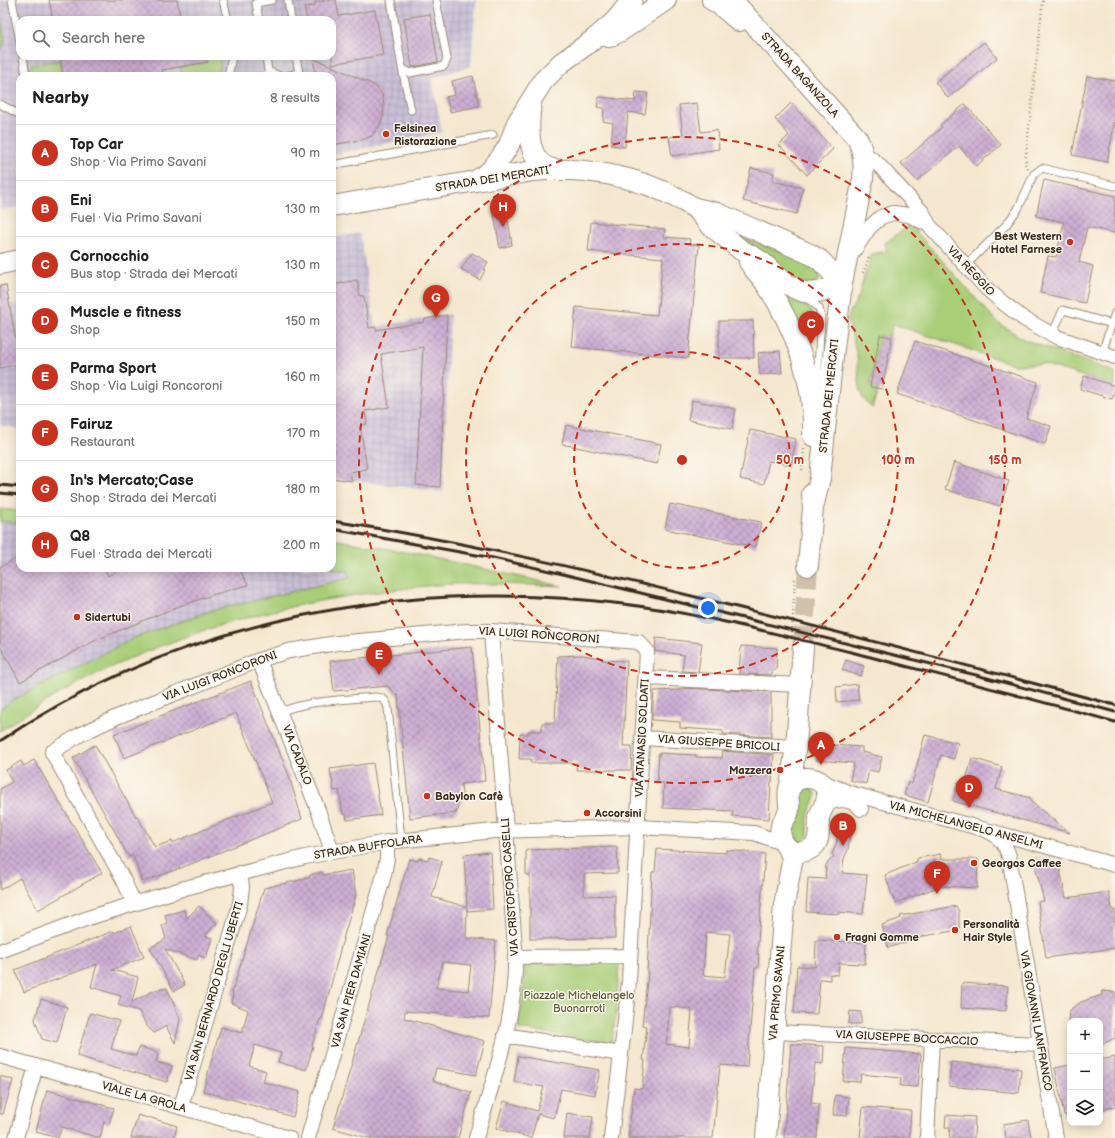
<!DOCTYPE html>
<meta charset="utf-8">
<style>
:root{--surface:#fff;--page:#f2f2f2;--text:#222;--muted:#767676;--line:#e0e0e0;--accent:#c8321e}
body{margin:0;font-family:"Balsamiq Sans",sans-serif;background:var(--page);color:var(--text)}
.controls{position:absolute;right:12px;bottom:12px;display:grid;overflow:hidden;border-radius:8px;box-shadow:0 2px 10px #0003}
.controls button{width:36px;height:36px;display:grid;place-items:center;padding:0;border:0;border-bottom:1px solid var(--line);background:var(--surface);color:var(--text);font:20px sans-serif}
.you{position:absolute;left:708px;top:608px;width:14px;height:14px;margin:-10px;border:3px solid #fff;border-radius:50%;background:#1a73e8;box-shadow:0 0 0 6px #1a73e833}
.badge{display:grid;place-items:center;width:26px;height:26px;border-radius:50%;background:var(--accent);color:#fff;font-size:13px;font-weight:700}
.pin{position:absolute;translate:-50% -33px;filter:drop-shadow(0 1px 2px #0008)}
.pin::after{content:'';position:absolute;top:21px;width:14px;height:12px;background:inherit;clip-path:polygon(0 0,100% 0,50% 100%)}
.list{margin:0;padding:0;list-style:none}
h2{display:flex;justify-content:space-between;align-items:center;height:52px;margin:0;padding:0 16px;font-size:17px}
h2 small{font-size:13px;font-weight:400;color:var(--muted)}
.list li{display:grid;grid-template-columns:26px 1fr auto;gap:12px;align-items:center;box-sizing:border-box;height:56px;padding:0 16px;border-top:1px solid var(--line)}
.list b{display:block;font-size:15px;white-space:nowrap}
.list p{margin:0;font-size:13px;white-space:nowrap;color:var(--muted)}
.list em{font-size:13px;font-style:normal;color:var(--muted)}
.icon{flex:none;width:22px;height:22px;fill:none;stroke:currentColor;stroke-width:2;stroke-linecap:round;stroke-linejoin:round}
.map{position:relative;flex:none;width:1115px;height:1138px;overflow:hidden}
.search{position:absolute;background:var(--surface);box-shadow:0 2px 10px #0003;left:16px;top:16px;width:320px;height:44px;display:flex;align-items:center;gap:10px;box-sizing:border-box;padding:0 14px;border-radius:12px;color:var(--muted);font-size:15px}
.panel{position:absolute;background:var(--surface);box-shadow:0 2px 10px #0003;left:16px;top:72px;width:320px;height:500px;border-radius:12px}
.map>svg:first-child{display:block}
</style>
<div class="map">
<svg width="1115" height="1138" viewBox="0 0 1115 1138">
<defs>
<pattern id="industrial-grid" width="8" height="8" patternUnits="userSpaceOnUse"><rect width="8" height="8" fill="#c9bfd7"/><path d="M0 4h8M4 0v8" fill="none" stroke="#aea4b8"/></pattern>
<pattern id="building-cross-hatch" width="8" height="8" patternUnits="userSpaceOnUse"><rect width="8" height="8" fill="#cdaed4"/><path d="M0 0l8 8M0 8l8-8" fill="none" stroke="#a88eab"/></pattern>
</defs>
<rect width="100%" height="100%" fill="#fbf7ec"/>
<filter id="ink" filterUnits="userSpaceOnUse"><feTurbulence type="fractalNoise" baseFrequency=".025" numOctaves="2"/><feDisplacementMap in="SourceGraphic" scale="8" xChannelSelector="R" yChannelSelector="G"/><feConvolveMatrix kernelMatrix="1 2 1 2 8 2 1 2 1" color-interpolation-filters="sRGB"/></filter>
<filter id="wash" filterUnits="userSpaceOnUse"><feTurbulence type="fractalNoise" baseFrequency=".012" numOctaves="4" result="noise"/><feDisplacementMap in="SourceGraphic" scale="16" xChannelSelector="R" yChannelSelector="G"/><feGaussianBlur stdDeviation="0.9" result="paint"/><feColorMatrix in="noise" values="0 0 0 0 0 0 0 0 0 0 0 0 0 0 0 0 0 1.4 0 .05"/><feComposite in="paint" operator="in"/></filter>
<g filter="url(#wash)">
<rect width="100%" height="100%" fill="#f5e7cf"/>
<path fill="url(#industrial-grid)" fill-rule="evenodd" d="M0,0h476l-5,66 -39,12 10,54 -110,23v-79h-312v131l-20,3zM20,20h312v36h-312z
M360,233l15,94 75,-13 -7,178 -111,-14v-240z
M0,303l10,2 10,-2v126l-20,-4z
M0,521l20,2v45h308l20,3 1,7 -139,33 -78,28 -119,61 -13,9z"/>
<path fill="#a8ce78" stroke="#727c4b" d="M0,14l5,27 -5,10z
M188,56h33l-1,11 -4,9h-34l-1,-9 8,-2z
M60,60l3,16h-33l1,-11z
M910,225l88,98 27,17 90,32v14l-72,-22 -28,1 -122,-41 -4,13 -9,-2 -10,51 9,2 -7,20 -9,-9 -3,-8 -3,-35 -9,-37 2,-7 9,-16 5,-19 6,-15 1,-8 16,-3 -2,-8z
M742,238l70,24 7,9v9l-2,4 -18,-1z
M777,284l34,26 5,10v9l-15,6z
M0,509l20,2v12l-20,-2z
M332,539l74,13 156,34c-37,-1 -73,-3 -109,-2 -25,1 -51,5 -76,8 -133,17 -266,61 -377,139v-22l13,-9 119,-61 78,-28 139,-33 -1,-7 -20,-3h4z
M805,787c21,4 5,17 3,30 -1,6 1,12 0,19l-5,5 -3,1 -8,-5c-2,-9 5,-13 7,-21 2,-8 -1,-16 0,-23z
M617,963l2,2 -2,39 -5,38 -2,1 -91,-14 -1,-2 5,-30 2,-31 2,-2z"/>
<g id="blocks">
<path fill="url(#building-cross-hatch)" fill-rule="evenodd" d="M49,0h128l4,20h-128z
M330,0h6l3,16 36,-6 8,45 -51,9v-44h-25l-3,-13 11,-1v-4z
M430,14l8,48 -26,5 -8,-49z
M984,42l13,16 -49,40 -13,-16z
M60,56h147l1,6 -46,8 1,6h-100z
M313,58l61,27 8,9 2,11 -1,12 -4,9 -7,10 -11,4 -29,5v-69h-16z
M473,76l6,30 -29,6 -4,-15 9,-2 -3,-14z
M1087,76l28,5v39l-8,42 -35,-7z
M636,92l12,1 -3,21 -17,-2 -3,35 -14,-2 2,-22 -10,-2 1,-13 -7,-1 2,-10 36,4z
M697,103l4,29 16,-2 2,19 -47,7 -3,-19 14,-2 -4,-30z
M791,103l42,46 -26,26 -28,-30 10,-10 -14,-16z
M965,104l36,41 -25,21 -17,-20 -42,35 -16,-18 41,-36 -2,-2z
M751,168l23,5 -2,8 31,7 -6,26 -54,-13z
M1044,180l71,16v37l-28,-6 -8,35 14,4 -8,37 -45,-10 8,-37 8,1 8,-35 -28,-6z
M506,207l6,38 -12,3 -7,-39z
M591,222l74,7 -1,8 26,2 -1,5 10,1 -11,113 -116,-11 4,-40 81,8 6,-57 -75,-7z
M472,253l16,9 -4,7 1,1 -5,10 -19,-11z
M357,280l3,16h4l5,32 7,-1v3l48,-8 1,-3 22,-4 -7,172 -24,-2 7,-138 -42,7 8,53 -24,4 2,13 -7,2 7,43 -17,3 2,9 -20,-3v-193z
M6,285l14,79 -20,4v-82z
M719,321h34l1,37h-35z
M880,335l12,2 -10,52 -12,-2z
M915,341l123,41 -12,36 25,8 -6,18 -148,-50z
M780,351l2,22 -22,2 -2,-22z
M1084,376l31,10v5l-3,8 -32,-10z
M692,400l44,9 -4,20 -44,-9z
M566,425l95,19 -4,20 -95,-20z
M750,430l46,9 -5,26 -22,-4 -5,23 -24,-5z
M954,462l55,19 -9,25 -55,-17z
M670,504l91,18 -5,25 -91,-18z
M20,556v12h84l4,8 14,-8h117l9,17 -33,9 -41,14 -80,33 -74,41 -20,-36v-79z
M656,638l46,5 -4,29 -16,-1 2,-16 -29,-4z
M741,646l36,2 -1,22h-4v5l-33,-1z
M472,647l13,134 -24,3 1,11 -6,18 -46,5 -12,-122 -10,-10 -54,5 -4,-30z
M582,655l20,3v2l25,1 -4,85h9l-1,24h-55l1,-7h-46v-4h-12l1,-25h8v-3h14v-8h13l3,-67z
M846,660l18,6 -3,10 -19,-6z
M251,681l38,95 13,43 -121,49 -39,14 -9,-27 -4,2 -56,-99 22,-13 41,72 1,-1 18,31 17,-6v2l100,-41 -36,-89 -112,45 -10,-24z
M857,684l2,16 -22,2 -1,-15z
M682,688l89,4v45l-48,-3v-3l-43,-3v-6l-28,-2 2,-29 28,-1z
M925,735l33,8 -4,16 -13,-4 -13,47 -24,-7 4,-13 4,2z
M817,744l45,3v5l20,5 -4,15 -9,-2 -3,14 -16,-4 4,-17 -38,-3z
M723,751l51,4 -2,27h-1l-2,37 -37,-3 1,-5 -70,-3 1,-25h-7l2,-30 37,2v2l26,1z
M972,758l30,9 -6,22 35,9 -1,3 40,32 -117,-32 5,-19 7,2z
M34,760l68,113 -64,37 -18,-32 -20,12v-101l12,-7 -6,-12 15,-9 3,5z
M373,763l8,52 -34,5 -1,-6h-3l-4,-24 -5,1 -4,-22z
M839,828l12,1 -3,20 -4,10 -2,14 25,2 -4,39 -24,-2v2l-33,-2 2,-34 17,1 1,-14 8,-9 -2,-2 4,-9z
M617,847l1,26 -34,1v22l31,-1v43l-85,1v-64h-4v-25z
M657,849l69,4v-3l39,4 -8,100h2l-1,14h-3l-8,99 -27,-2 -7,73h-85l6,-50 8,1 3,-29h-2l4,-34 -5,-1 6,-52h-1l5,-101h3zM706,932l24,2 -5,43 -22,-2zM670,1007l22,2 -3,38 -23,-3z
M490,852l3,57 -26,2v-3l-1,30 30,3 -7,77 -84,-7 -1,7 81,23 -9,34 -40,-7 -3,13 38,11 -13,46h-90l-35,-10 56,-192h-2l22,-77 9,2 1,-3 9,2 1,-3 13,4 -10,36 35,10 -3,-52zM443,962l28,3 -3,26 -32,-3z
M941,854l-1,5h38l-1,29 -36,-2 -46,17 -10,-28 31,-13 2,-4z
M1033,858l26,7 7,33 43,-6 3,18h3v38l-69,10 -8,-56 6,-1z
M352,870l4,25 -13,44 -21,80h-2l-8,26 1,1 -7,24 -28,-8 3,-9 -26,-8 -6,21 17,5 -3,11 37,10 -7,25 -90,-26 18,-64 21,6 6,-23 -17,-7 2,-9 -1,-1 32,-105 45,-10 1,-3 12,-3 1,3z
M199,906l18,17 -12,13 7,2 -6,20 -8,-3 -1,5 -32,-11 20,36 -11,6 -24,-43 16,-9 -4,-14 5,-2 -2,-8 19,-5 3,8z
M956,906l3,6v18l-35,6 -36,12 -6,-23 19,-7 -1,-2z
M131,926l13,31 -32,13 26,7 -6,25 21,-11 14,-3 13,31 -5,24 -9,-17 -12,7 -8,-8 -7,-14 -21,-6 3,-9 -30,-9 6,-23 -73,28 -9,-22 98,-39 1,2z
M816,940l50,3 -1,21 -26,-1 -1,12 -8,-1v6l-10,-1 -3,35 -23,-1 3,-47 18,1z
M962,983l46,3 -2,25 -45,-3z
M1102,991l13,1v46l-15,7v-24h-32l1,-9 3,-4 9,-6 21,-7z
M41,999l26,8 -10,36 -15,-4 -7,-19z
M850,1011l11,1v12h-12z
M90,1013l29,8 -8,28 25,7 3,-9 19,5 -2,10 16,4 -5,16 -90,-26z
M791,1044l33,2 -1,18 -8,-1 -4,40 8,1 -2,34h-33z
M846,1048l75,6 -3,33 -18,-1 1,-8 -40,-4 -1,8 -17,-1z
M518,1056l82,14 -5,25 -34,-6 -7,29 -16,-4 -7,24 -35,-10 8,-27 33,10 7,-24 -30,-5z
M1115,1057v50l-15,2v-49z
M951,1062l70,7 -2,24 -70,-7z
M1070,1065v50h-6l-9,-47z
M0,1076l13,4 -10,34h-3z
M47,1090l67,18 -5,16 -5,-2 -4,16 -38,-11 -4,11 -22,-6z
M835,1095l14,2 -2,19 -14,-1z
M863,1107l48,4 -2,27 -34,-1v1h-15z
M567,1113l26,4 -3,21h-26z
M138,1115l9,3 1,-1 29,9 -3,12h-43z
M946,1115l29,2 -1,21h-25l1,-10h-5z
M1028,1120l3,18h-25l-2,-14z"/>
</g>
</g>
<g filter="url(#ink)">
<use href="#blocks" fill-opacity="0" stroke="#988876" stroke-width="1"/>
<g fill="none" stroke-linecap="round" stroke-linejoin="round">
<path stroke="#d0c1ac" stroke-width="20" stroke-dasharray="20 10" stroke-linecap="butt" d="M803,647l5,-81"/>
<g stroke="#988876" stroke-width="9">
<path id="lane" d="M12,0l8,42
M223,0l5,20
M288,0l3,20
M391,0l11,68 8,5 34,-7 3,-7 -11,-59
M259,20l-3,-17 16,-3
M23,56l3,20
M266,56l2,15 12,5
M296,56l3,17
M402,68l9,42
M227,76l2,-4 3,-16
M286,76l13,-3 1,3
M0,104l20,11
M332,165l161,-30
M966,265l40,-40 12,-16 16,-35 8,-6 73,18
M806,297l13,11 2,9 -4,67
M1052,335l11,-25 49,14
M1102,353l13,-40
M280,712c30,-12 63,-12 95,-15 8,0 11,3 13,11l13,132"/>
</g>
<g stroke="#988876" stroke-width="16">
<path id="street" d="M863,152l14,11 46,50 6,12
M851,255l18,-27 12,-11 12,-4 16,2 20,10 57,63 16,14 22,17 33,18 58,20
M259,660l59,150 14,41
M646,678l154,7
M642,738l154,9
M820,781l30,12 265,72
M823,808c11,-11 29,-10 38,1
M986,830c12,5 19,13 23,26l47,282
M134,903l-11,-24 -71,-127 29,-18 38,-18 140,-56 30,-9 48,-8 130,-12h24l148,11 8,9 -18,330 -5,48 -13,109
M0,951l88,-33 97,-30 120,-31 82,-15 107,-11 143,-4 117,6 25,9 8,6
M515,957l115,-1
M774,1032l266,12
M505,1035l116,19
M0,1056l289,82
M181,1107l59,-203 2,-17 -2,-14
M16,1138l20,-72
M308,1138l76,-263 3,-17v-16
M476,1138c18,-62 42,-124 39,-190l-24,-317
M927,1138l5,-99"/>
</g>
<g stroke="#988876" stroke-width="22">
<path id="secondary" d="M712,0l8,5 19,16
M732,0l125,138c7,13 7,26 6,41l-21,104 -11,90 -11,105 -7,30
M609,37l12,-6 45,-31
M531,103c-3,25 -6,64 27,67
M477,180l13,-9 12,-15 7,-11 8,-22 26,-42 18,-18 32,-23 22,-19 17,-21
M332,206l201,-35c51,-5 105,5 150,30 5,3 11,6 15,10 4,4 7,8 10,12 10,9 22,18 33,27 7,4 14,7 21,12 12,11 26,26 42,30 13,3 26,-4 38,-9
M695,208l22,5 93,41 10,6 22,23
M749,262c5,8 12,14 17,22 30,45 49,98 47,152
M0,264l20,-4
M808,566l5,-58 -1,-14
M804,778c14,-1 27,8 22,23 -2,6 -6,11 -7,17 -1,9 2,19 -4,27 -4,5 -12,8 -19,7 -11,-2 -18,-15 -15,-26 2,-6 7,-10 8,-16 1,-7 -2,-14 0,-21l7,-9z
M789,789c4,-14 4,-28 7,-42l7,-100
M766,1138l18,-233 8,-43 -1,-8 -3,-5"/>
</g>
<path stroke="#988876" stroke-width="2.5" stroke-dasharray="1 3" stroke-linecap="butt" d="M1028,168l-3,-4 18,-164
M863,273l5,-13 1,-5
M802,470l2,-21
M792,636l3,-59"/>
<use href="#lane" stroke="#fff" stroke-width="7"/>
<use href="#street" stroke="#fff" stroke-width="14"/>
<use href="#secondary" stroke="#fff" stroke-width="20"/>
<path stroke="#3b2a1e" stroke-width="3" d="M0,485l20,2
M0,493l20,2
M332,521c124,19 246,47 368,77 139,34 277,70 415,107
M332,529l161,29 70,16 413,101 139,37
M0,741c184,-123 405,-164 623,-137 77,9 152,30 228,48 88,23 176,45 264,70"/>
</g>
</g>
<g fill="none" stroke="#c8321e" stroke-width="2" stroke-dasharray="7 5">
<circle cx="682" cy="460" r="108"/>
<circle cx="682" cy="460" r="216"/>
<circle cx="682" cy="460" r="323"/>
</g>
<g fill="#c8321e" stroke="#fbf7ec" stroke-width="1.5">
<circle cx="386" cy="134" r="4"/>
<circle cx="1070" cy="242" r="4"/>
<circle cx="77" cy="617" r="4"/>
<circle cx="780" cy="770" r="4"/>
<circle cx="427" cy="796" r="4"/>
<circle cx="587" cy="813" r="4"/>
<circle cx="974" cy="863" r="4"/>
<circle cx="955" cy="930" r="4"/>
<circle cx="837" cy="937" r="4"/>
</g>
<g text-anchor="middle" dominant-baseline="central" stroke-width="3" stroke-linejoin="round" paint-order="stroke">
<g font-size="11" fill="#3b2a1e" stroke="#fbf7ec">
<text transform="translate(800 75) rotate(48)">STRADA BAGANZOLA</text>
<text transform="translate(492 179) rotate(-9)">STRADA DEI MERCATI</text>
<text transform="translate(971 271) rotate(47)">VIA REGGIO</text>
<text transform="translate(829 396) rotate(-84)">STRADA DEI MERCATI</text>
<text transform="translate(539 635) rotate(4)">VIA LUIGI RONCORONI</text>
<text transform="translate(220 676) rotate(-21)">VIA LUIGI RONCORONI</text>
<text transform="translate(642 738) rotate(-87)">VIA ATANASIO SOLDATI</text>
<text transform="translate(719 743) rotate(4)">VIA GIUSEPPE BRICOLI</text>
<text transform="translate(297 755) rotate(69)">VIA CADALO</text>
<text transform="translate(966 825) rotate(15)">VIA MICHELANGELO ANSELMI</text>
<text transform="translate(368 847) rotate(-9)">STRADA BUFFOLARA</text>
<text transform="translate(510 887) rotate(-94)">VIA CRISTOFORO CASELLI</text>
<text transform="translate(214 991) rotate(-74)">VIA SAN BERNARDO DEGLI UBERTI</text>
<text transform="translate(351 991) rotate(-74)">VIA SAN PIER DAMIANI</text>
<text transform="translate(777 993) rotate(-85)">VIA PRIMO SAVANI</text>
<text transform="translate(1036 1021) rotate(80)">VIA GIOVANNI LANFRANCO</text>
<text transform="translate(907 1038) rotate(3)">VIA GIUSEPPE BOCCACCIO</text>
<text transform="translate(144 1097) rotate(16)">VIALE LA GROLA</text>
</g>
<g font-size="11" font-weight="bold" fill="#3b2a1e" stroke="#fbf7ec" text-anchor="start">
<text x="394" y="128">Felsinea<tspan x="394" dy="13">Ristorazione</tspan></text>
<text x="1062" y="236" text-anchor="end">Best Western<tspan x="1062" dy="13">Hotel Farnese</tspan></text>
<text x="85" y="617">Sidertubi</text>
<text x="772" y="770" text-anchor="end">Mazzera</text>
<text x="435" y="796">Babylon Cafè</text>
<text x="595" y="813">Accorsini</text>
<text x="982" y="863">Georgos Caffee</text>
<text x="963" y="924">Personalità<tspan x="963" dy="13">Hair Style</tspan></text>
<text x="845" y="937">Fragni Gomme</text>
</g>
<g font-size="11" fill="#5c5b39" stroke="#fbf7ec">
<text x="579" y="995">Piazzale Michelangelo<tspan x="579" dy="13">Buonarroti</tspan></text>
</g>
</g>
<circle cx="682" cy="460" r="6" fill="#c8321e" stroke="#fbf7ec" stroke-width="2"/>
<g font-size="12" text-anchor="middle" font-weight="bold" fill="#c8321e" stroke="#fbf7ec" stroke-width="3" stroke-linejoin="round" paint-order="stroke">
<text x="790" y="464">50 m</text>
<text x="898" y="464">100 m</text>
<text x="1005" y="464">150 m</text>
</g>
</svg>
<div class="controls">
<button>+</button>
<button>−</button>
<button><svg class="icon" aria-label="layers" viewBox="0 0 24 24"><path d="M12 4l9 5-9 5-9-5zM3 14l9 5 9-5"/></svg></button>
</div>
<div class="you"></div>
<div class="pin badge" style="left:821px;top:765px">A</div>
<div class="pin badge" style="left:843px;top:846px">B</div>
<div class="pin badge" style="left:811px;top:344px">C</div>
<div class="pin badge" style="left:969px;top:808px">D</div>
<div class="pin badge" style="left:379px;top:675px">E</div>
<div class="pin badge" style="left:937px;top:894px">F</div>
<div class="pin badge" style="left:436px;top:318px">G</div>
<div class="pin badge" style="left:503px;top:227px">H</div>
<div class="search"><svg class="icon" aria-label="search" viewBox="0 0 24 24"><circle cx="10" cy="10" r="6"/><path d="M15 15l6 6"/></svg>Search here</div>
<section class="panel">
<h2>Nearby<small>8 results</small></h2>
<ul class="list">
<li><span class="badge">A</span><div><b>Top Car</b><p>Shop · Via Primo Savani</p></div><em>90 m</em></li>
<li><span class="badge">B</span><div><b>Eni</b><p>Fuel · Via Primo Savani</p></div><em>130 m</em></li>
<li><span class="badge">C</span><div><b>Cornocchio</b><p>Bus stop · Strada dei Mercati</p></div><em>130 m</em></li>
<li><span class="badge">D</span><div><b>Muscle e fitness</b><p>Shop</p></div><em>150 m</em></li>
<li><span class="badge">E</span><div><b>Parma Sport</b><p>Shop · Via Luigi Roncoroni</p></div><em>160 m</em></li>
<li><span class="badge">F</span><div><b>Fairuz</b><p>Restaurant</p></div><em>170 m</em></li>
<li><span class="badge">G</span><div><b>In's Mercato;Case</b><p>Shop · Strada dei Mercati</p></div><em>180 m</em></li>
<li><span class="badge">H</span><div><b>Q8</b><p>Fuel · Strada dei Mercati</p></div><em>200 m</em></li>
</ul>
</section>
</div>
